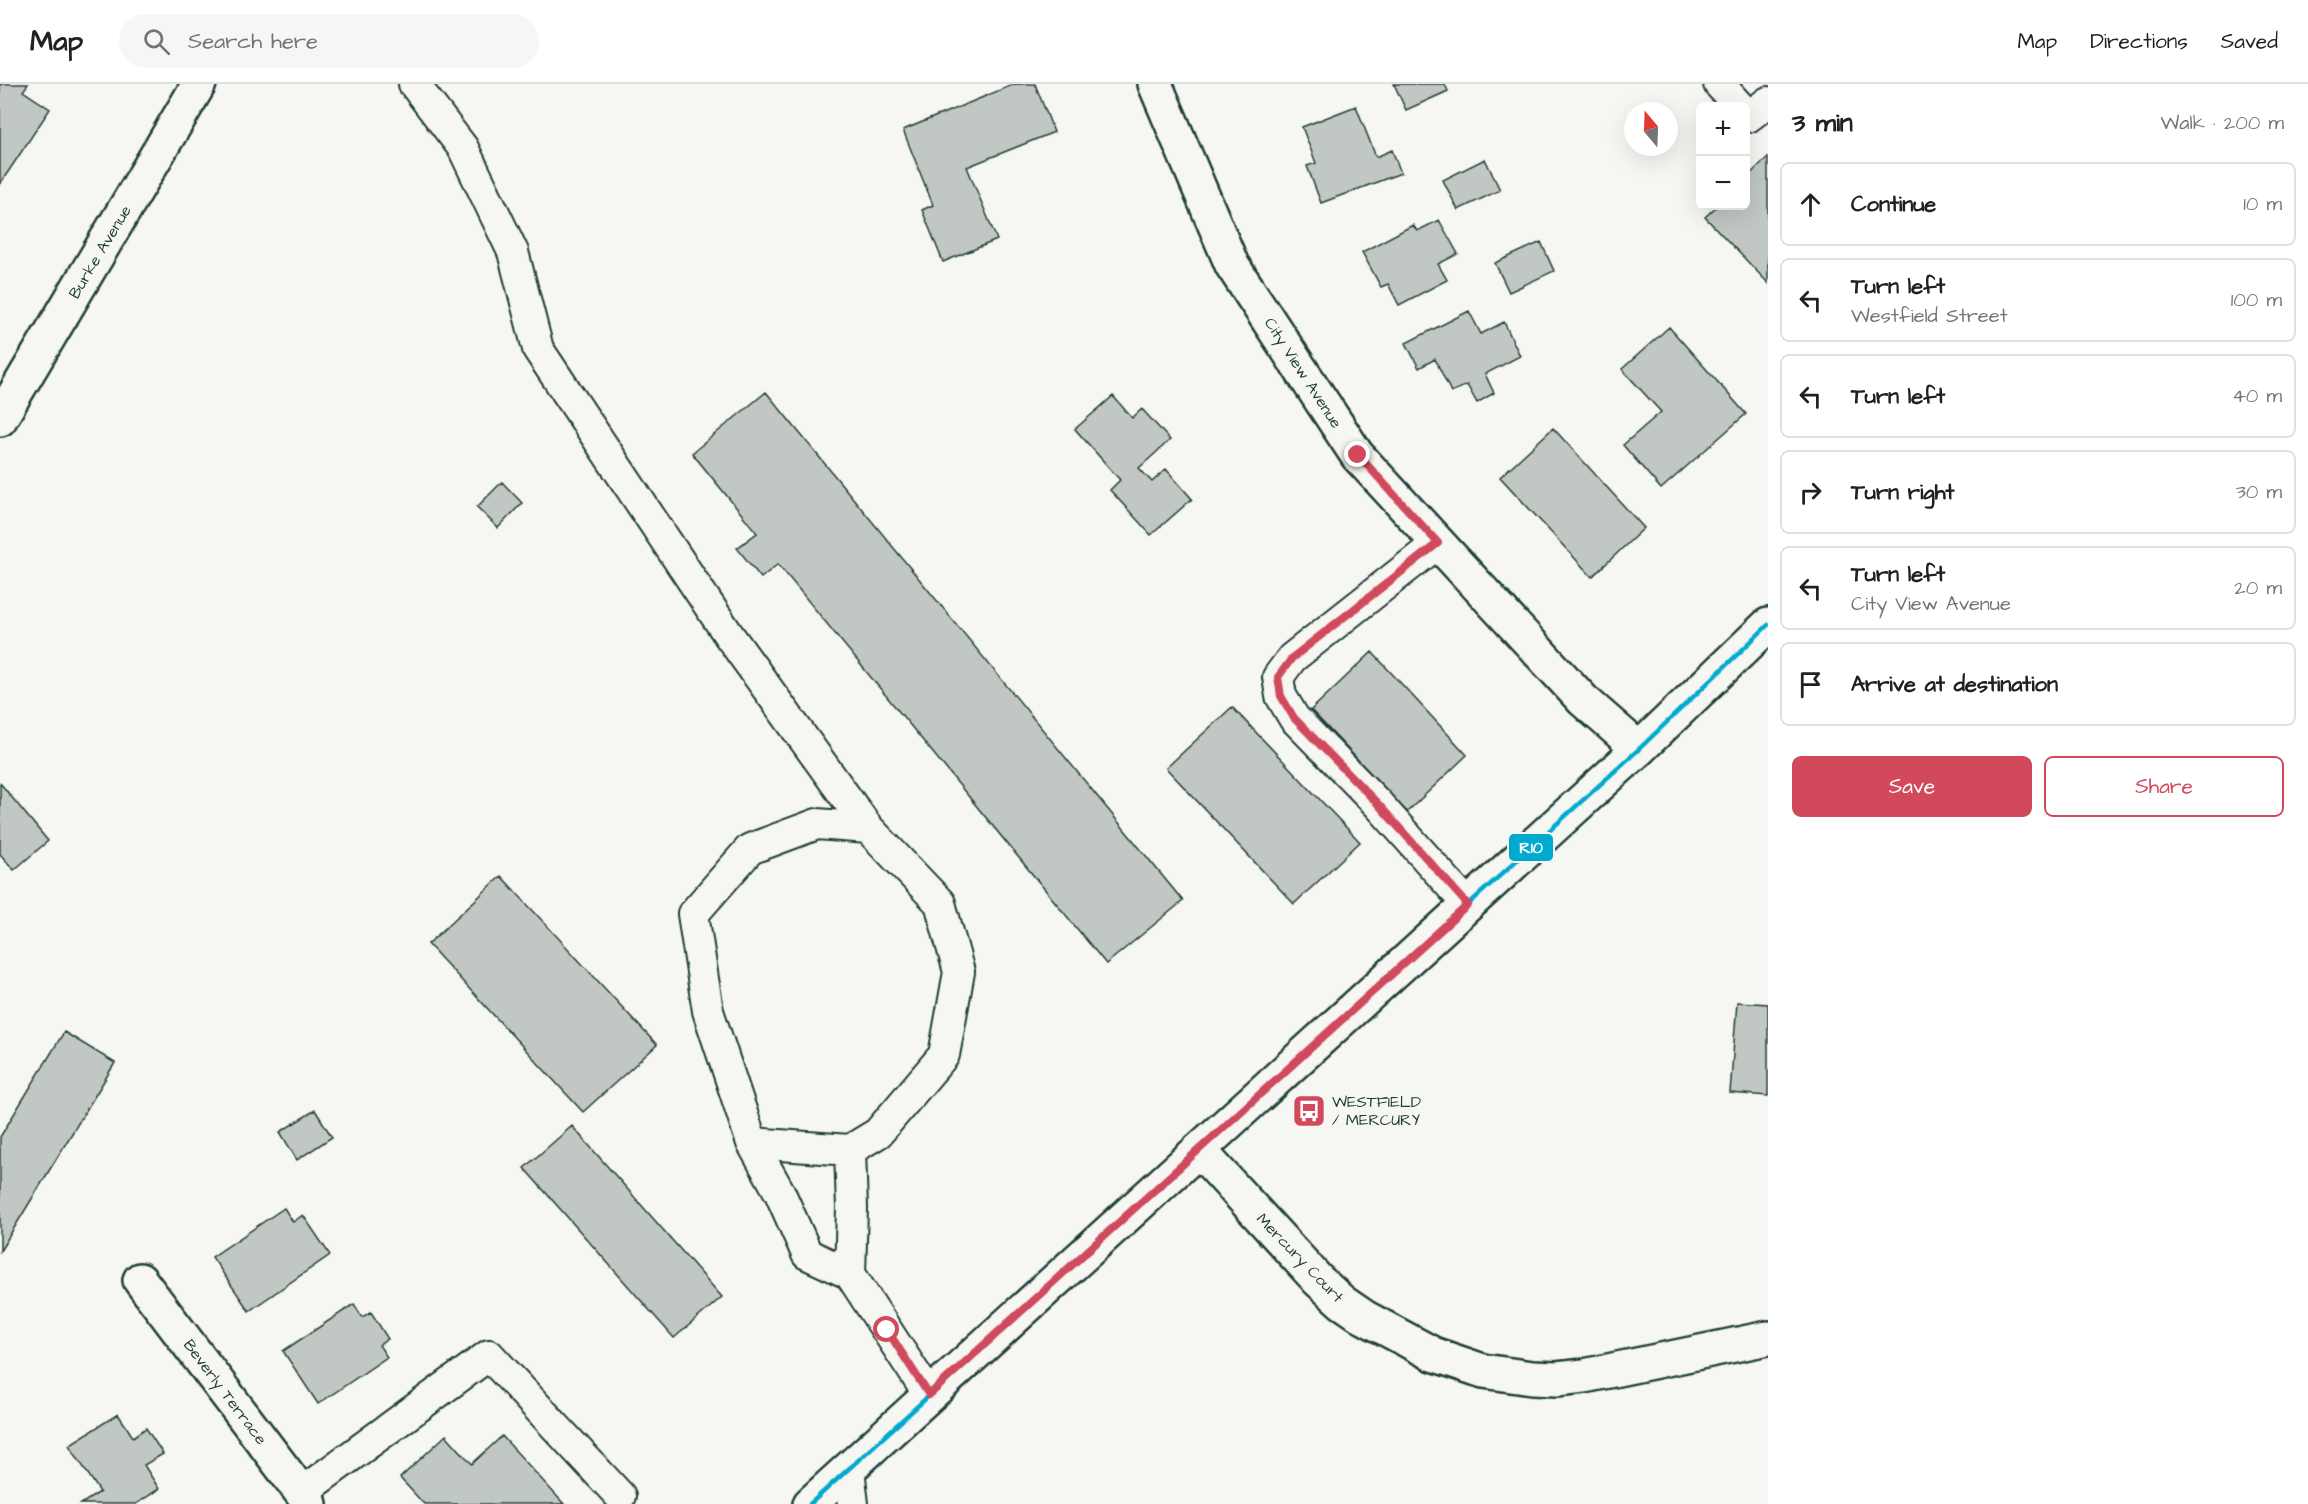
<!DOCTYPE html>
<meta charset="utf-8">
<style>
:root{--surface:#fff;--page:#f6f6f6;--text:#202124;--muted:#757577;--line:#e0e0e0;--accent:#d1495b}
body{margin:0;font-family:"Architects Daughter",sans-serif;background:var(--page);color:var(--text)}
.controls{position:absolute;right:18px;top:18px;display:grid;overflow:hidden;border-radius:9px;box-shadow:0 6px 24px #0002}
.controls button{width:54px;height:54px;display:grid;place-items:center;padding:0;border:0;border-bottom:2px solid var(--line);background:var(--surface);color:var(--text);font:30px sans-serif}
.compass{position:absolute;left:1624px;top:18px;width:54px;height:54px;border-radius:50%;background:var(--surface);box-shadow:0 6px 24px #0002;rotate:341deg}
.stop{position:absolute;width:18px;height:18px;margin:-14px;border:4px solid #d1495b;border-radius:50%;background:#fff}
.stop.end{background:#d1495b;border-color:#fff;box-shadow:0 2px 6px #0008}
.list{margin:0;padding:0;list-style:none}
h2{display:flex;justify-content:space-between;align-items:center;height:78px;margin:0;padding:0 24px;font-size:26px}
h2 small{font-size:20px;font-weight:400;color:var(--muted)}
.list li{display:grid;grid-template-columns:39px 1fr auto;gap:18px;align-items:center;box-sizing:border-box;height:84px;margin:0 12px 12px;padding:0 12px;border:2px solid var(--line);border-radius:9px}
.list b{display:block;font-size:22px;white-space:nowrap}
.list p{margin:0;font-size:20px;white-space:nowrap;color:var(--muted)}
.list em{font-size:20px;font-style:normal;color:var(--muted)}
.actions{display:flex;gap:12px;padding:18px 24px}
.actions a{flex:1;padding:14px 0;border:2px solid var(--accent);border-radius:9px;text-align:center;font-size:21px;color:var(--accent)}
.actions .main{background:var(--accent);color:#fff}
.icon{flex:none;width:33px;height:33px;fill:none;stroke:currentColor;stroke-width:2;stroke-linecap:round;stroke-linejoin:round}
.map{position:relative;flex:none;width:1768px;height:1420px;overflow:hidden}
header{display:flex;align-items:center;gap:36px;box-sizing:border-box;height:84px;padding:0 30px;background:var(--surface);border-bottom:2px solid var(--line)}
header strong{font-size:28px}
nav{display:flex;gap:33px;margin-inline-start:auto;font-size:21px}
.search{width:420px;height:54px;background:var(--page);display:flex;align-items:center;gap:15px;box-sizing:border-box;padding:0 21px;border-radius:33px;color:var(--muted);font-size:22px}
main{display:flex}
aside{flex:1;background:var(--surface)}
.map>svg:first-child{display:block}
</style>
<header>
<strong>Map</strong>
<div class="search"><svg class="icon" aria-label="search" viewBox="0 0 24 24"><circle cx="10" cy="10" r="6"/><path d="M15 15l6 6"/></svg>Search here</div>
<nav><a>Map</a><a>Directions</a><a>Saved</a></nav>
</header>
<main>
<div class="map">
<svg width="1768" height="1420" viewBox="0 0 1768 1420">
<rect width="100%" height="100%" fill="#f6f6f2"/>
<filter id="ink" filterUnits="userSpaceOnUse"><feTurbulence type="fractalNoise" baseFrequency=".0167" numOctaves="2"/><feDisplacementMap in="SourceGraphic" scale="12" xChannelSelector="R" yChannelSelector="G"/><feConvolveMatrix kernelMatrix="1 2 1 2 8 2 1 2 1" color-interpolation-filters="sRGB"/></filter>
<g filter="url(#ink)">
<path fill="#c1c8c3" stroke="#1f3d34" stroke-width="1.5" d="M0,0h28l-5,7 27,18 -50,75z
M1015,0h20l19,48 -87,35 30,73 -54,22 -21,-52 11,-5 -30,-75z
M1394,0h51l3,7 -42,19z
M1356,22l20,51 16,-7 9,23 -80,30 -14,-37 9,-3 -14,-36z
M1768,73v126l-63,-66 12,-11h29v-28z
M1485,75l15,31 -42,20 -15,-30z
M1439,136l19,34 -20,10 9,16 -48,25 -11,-21 -7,3 -19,-35 51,-27 4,6z
M1541,158l13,29 -45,21 -14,-29z
M1469,227l12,23 23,-12 16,34 -35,18 9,19 -17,10 -10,-18 -16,7 -16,-33 -16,9 -13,-25z
M1669,243l77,87 -85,75 -38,-44 38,-33 -39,-43z
M766,308l417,509 -77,63 -328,-400 -17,14 -24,-30 20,-15 -65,-80z
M1113,312l19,22 10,-9 28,31 -31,28 13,14 14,-13 26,30 -41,36 -41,-45 10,-10 -45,-51z
M1553,344l91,100 -52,49 -92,-100z
M502,398l20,21 -24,25 -21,-21z
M1372,568l95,103 -60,57 -96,-102z
M1232,623l128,135 -66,62 -128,-136z
M0,699l48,58 -34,29 -14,-16z
M501,792l156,169 -74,67 -155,-168z
M1737,918l31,2v92l-38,-3z
M64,948l51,31 -115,188v-114z
M315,1026l17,27 -35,23 -17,-28z
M572,1042l150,171 -48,41 -150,-170z
M284,1124l9,14 10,-7 27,40 -81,56 -37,-54z
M354,1220l8,13 9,-5 17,27 -9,6 8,12 -69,47 -35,-53z
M118,1330l15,23 13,-9 17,26 -19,11 15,24 -23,15h-55l19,-12 -31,-47z
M446,1351l26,29 30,-28 62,68h-140l-24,-26z"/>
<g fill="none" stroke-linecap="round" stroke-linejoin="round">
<g stroke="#1f3d34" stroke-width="34">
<path id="service" d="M414,0l49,64 50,104 25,97 190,285 140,194
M1719,0l20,22
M1746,30l2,3 20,-15
M1438,459l-146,115 -14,19 3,19 13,22 84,86 90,101
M752,1059l98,7
M850,1190l2,-66 -2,-58 28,-17 66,-78 15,-83 -19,-69 -72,-75 -51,-4 -67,25 -57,65 15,97 44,132 28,50 27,61 43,20 79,121
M849,1385l4,35
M302,1408l187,-137 131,141"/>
</g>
<g stroke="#1f3d34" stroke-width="38">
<path id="minor" d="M1155,0l77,181 125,190 226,245 56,49
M0,335l199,-335
M1199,1066l119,130 24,22 22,15 69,37 50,17 49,7 25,1 27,-3 184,-38
M140,1196l170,224"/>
</g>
<g stroke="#1f3d34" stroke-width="38">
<path id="primary" d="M810,1420l829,-755 129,-124"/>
</g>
<use href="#service" stroke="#f6f6f2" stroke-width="30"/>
<use href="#minor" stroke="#f6f6f2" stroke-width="33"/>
<use href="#primary" stroke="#f6f6f2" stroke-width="33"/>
<g stroke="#f6f6f2" stroke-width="9">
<path id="bus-1" d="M810,1420l829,-755 129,-124"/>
</g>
<use href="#bus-1" stroke="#00a9ce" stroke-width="4.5"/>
</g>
</g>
<g fill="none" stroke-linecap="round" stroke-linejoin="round" filter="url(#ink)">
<path stroke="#d1495b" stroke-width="8" d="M887,1246l42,65 539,-490 -90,-101 -84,-86 -13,-22 -3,-19 14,-19 146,-115 -80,-88"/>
</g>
<defs>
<g id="bus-square" transform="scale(1.725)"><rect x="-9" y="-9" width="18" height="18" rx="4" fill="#d1495b" stroke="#f6f6f2"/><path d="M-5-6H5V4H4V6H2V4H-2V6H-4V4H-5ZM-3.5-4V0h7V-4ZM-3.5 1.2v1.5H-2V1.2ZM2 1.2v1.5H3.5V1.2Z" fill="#fff"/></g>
</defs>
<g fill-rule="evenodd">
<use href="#bus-square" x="1309" y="1027"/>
</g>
<g text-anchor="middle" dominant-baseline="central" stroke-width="4.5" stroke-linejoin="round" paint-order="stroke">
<g font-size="16" fill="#1f3d34" stroke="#f6f6f2">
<text transform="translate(100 168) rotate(-59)">Burke Avenue</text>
<text transform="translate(1303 289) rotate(57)">City View Avenue</text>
<text transform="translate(1300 1174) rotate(46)">Mercury Court</text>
<text transform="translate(225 1308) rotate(53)">Beverly Terrace</text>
</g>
<g font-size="16" fill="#1f3d34" stroke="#f6f6f2" text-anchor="start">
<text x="1332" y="1018">WESTFIELD<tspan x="1332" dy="18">/ MERCURY</tspan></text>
</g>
</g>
<rect stroke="#f6f6f2" stroke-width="2" x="1508" y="749" width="46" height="29" rx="6" fill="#00a9ce"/>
<g font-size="16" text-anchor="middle" font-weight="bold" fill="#fff">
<text x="1531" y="769">R10</text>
</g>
</svg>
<div class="controls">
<button>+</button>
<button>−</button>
</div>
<svg class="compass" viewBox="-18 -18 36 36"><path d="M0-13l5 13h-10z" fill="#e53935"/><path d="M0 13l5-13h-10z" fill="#757577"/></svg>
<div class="stop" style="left:887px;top:1246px"></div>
<div class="stop end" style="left:1358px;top:371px"></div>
</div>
<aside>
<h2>3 min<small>Walk · 200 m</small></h2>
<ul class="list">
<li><svg class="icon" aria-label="ahead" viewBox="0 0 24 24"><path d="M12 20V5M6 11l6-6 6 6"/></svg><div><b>Continue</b></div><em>10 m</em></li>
<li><svg class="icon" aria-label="left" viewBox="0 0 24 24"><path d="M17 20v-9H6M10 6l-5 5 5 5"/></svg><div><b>Turn left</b><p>Westfield Street</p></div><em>100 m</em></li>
<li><svg class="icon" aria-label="left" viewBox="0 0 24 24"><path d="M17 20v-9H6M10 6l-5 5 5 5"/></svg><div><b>Turn left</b></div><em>40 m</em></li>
<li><svg class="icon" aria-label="right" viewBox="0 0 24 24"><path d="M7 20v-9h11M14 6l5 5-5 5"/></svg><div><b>Turn right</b></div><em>30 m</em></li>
<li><svg class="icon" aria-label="left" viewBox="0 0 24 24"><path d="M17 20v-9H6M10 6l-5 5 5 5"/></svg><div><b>Turn left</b><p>City View Avenue</p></div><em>20 m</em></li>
<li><svg class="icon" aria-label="arrive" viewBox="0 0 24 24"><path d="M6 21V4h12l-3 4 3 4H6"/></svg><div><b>Arrive at destination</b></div></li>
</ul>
<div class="actions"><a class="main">Save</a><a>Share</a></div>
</aside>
</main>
